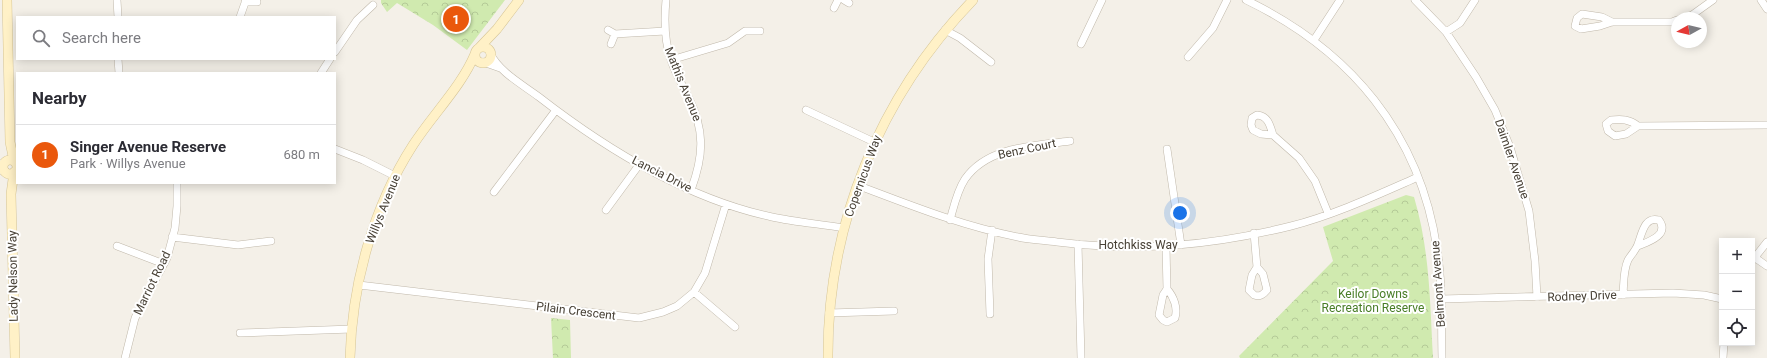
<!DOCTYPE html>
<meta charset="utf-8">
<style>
:root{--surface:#fff;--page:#f7f7f7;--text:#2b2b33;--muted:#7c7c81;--line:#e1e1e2;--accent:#ea580c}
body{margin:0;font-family:Roboto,sans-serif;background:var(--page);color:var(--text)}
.controls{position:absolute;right:12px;bottom:12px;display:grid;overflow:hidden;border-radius:0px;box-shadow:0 2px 10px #0003}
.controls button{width:36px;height:36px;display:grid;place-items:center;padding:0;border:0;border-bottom:1px solid var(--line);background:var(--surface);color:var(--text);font:20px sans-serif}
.compass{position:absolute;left:1671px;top:12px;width:36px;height:36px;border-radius:50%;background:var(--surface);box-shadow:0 2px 10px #0003;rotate:262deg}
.you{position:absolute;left:1180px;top:213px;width:14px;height:14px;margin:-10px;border:3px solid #fff;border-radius:50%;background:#1a73e8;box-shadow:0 0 0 6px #1a73e833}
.badge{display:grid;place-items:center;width:26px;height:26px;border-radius:50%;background:var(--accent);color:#fff;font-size:13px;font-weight:700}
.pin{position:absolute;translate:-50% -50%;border:2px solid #fff;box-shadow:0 1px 4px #0006}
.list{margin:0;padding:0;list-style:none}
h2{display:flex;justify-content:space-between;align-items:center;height:52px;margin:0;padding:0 16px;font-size:17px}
h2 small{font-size:13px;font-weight:400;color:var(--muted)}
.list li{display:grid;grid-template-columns:26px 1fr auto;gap:12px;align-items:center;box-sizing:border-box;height:60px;padding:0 16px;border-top:1px solid var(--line)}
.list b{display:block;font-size:15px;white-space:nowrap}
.list p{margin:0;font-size:13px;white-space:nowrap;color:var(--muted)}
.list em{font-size:13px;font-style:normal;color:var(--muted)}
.icon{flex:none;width:22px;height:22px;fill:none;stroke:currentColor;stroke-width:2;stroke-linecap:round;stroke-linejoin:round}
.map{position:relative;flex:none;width:1767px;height:358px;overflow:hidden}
.search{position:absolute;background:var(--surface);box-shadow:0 2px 10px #0003;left:16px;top:16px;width:320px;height:44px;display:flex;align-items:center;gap:10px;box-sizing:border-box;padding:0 14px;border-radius:0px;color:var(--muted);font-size:15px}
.panel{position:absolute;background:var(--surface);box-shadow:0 2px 10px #0003;left:16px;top:72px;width:320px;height:112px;border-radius:0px}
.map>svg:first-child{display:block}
</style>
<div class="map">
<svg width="1767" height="358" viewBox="0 0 1767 358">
<defs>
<pattern id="park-crowns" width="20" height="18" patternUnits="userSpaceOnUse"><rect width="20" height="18" fill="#d0eaaf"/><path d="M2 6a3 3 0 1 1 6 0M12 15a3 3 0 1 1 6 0" fill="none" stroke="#b4ca97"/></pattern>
</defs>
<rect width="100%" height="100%" fill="#f4f0e8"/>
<path fill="url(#park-crowns)" d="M381,0h124l-38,50 -34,-25 -36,-22 -10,9 -6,-9z
M1406,195l8,2c16,54 16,106 19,161h-193l-1,-2 94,-95 -10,-34z
M551,318l19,2 1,38h-18z"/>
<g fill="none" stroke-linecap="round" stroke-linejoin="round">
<g stroke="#c0b8aa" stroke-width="8">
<path id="street" d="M117,0l1,17
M666,0c-2,21 -2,40 5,60 4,13 11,24 17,36 17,34 16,59 3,94
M844,0l5,3
M1246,0c104,50 174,133 191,249 6,36 4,73 5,109
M1415,0l31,32 30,45 19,33 15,37 19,64 6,50 2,36
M1761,0l6,9
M245,2h12
M834,8l4,-8
M240,17l6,-17
M1682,18l10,-3 21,-15
M1612,22l-10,-5 -20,-3 -5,4 -2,8 6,3 19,-3 12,-4h60l5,-2
M608,30l7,4 50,-3
M945,30l15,8 31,24
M1446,32l14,-9 15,-23
M1314,40l26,-40
M611,44l4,-10
M1081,44l21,-44
M335,52l22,-32 16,-15
M490,53c9,19 33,32 49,44 67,52 149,102 233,120 23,5 48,7 72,11
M1188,57l25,-29 14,-28
M118,59l1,14
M671,60l57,-17 17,-12h15
M483,62l17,6
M321,73l9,-14
M806,110l68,32
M1638,126c-9,-7 -16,-7 -27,-6l-5,4 2,7 7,5 11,-2 12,-8 129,-1
M1273,135c-3,-10 -5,-19 -16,-20l-5,3 -1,7 2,5 8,4 12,1 26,23 16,23 13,32
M335,149l28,11 32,16
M1167,149l14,96
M0,164l4,-1
M0,170l5,1
M857,185c53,20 105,41 161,52 13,3 26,3 39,5 82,10 154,4 234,-16 43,-11 86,-31 127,-49
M494,192l62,-82
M606,210l33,-45
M950,220c4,-14 7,-29 15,-41 23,-33 69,-33 105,-38
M1254,233l3,34 6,7 4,16c-4,5 -7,7 -13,5l-5,-5 3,-15 5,-8
M172,237l66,8 33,-4
M1078,244l3,114
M117,246l47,18
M1166,247l1,42 -4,6 -4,20 4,5 4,2 8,-4c3,-10 -1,-21 -8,-29
M1754,257l13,9
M1752,261l15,-19
M359,285l280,33 24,-6 14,-6 17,-14 11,-19 21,-69
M694,292l41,35
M1623,295c1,-12 0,-24 5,-35 3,-5 8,-10 10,-16 4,-10 6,-28 21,-24 11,15 -11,22 -21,26
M1441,299l232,-6 31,2 18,4
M829,313l65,-2
M990,314l-2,-55 4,-29
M240,333l112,-4
M125,358l10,-40 32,-60 8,-30 2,-22v-23
M1723,358l1,-15"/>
</g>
<g stroke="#d6c596" stroke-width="10">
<path id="secondary" d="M7,0l3,142 4,19
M475 55a8 8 0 1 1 16 0a8 8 0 1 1-16 0Z
M479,48l18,-19 22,-29
M3 167a7 7 0 1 1 14 0a7 7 0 1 1-14 0Z
M14,172l-3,22 4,164
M350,358c2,-74 23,-151 63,-213 20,-31 48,-58 62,-91
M828,358c-1,-134 52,-262 145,-358"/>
</g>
<use href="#street" stroke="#fff" stroke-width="7"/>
<use href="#secondary" stroke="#fff1c7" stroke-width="9"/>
</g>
<g text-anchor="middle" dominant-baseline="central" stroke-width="4" stroke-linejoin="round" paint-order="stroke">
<g font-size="12" fill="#484136" stroke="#fff">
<text transform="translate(683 84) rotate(68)">Mathis Avenue</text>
<text transform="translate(1027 149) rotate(-12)">Benz Court</text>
<text transform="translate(1512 159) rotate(71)">Daimler Avenue</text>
<text transform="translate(662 174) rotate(27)">Lancia Drive</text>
<text transform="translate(863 176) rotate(-70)">Copernicus Way</text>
<text transform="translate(383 209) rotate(-68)">Willys Avenue</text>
<text x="1138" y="245">Hotchkiss Way</text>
<text transform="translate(13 276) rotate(-91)">Lady Nelson Way</text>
<text transform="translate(152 283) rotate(-64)">Marriot Road</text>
<text transform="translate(1438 284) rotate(-94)">Belmont Avenue</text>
<text transform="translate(1582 296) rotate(-2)">Rodney Drive</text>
<text transform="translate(576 311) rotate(7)">Pilain Crescent</text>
</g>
<g font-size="12" fill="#487d26" stroke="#fff">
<text x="1373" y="294">Keilor Downs<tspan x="1373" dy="14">Recreation Reserve</tspan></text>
</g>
</g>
</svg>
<div class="controls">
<button>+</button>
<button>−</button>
<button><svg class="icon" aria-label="locate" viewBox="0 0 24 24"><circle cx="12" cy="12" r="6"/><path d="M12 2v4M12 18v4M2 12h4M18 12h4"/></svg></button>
</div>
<svg class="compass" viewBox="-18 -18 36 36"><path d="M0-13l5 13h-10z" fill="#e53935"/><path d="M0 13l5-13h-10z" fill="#7c7c81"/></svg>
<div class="you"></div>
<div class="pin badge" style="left:456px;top:19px">1</div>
<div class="search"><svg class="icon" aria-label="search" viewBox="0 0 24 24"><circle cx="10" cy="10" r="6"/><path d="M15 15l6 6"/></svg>Search here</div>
<section class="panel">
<h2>Nearby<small></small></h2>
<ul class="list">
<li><span class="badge">1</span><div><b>Singer Avenue Reserve</b><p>Park · Willys Avenue</p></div><em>680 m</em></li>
</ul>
</section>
</div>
